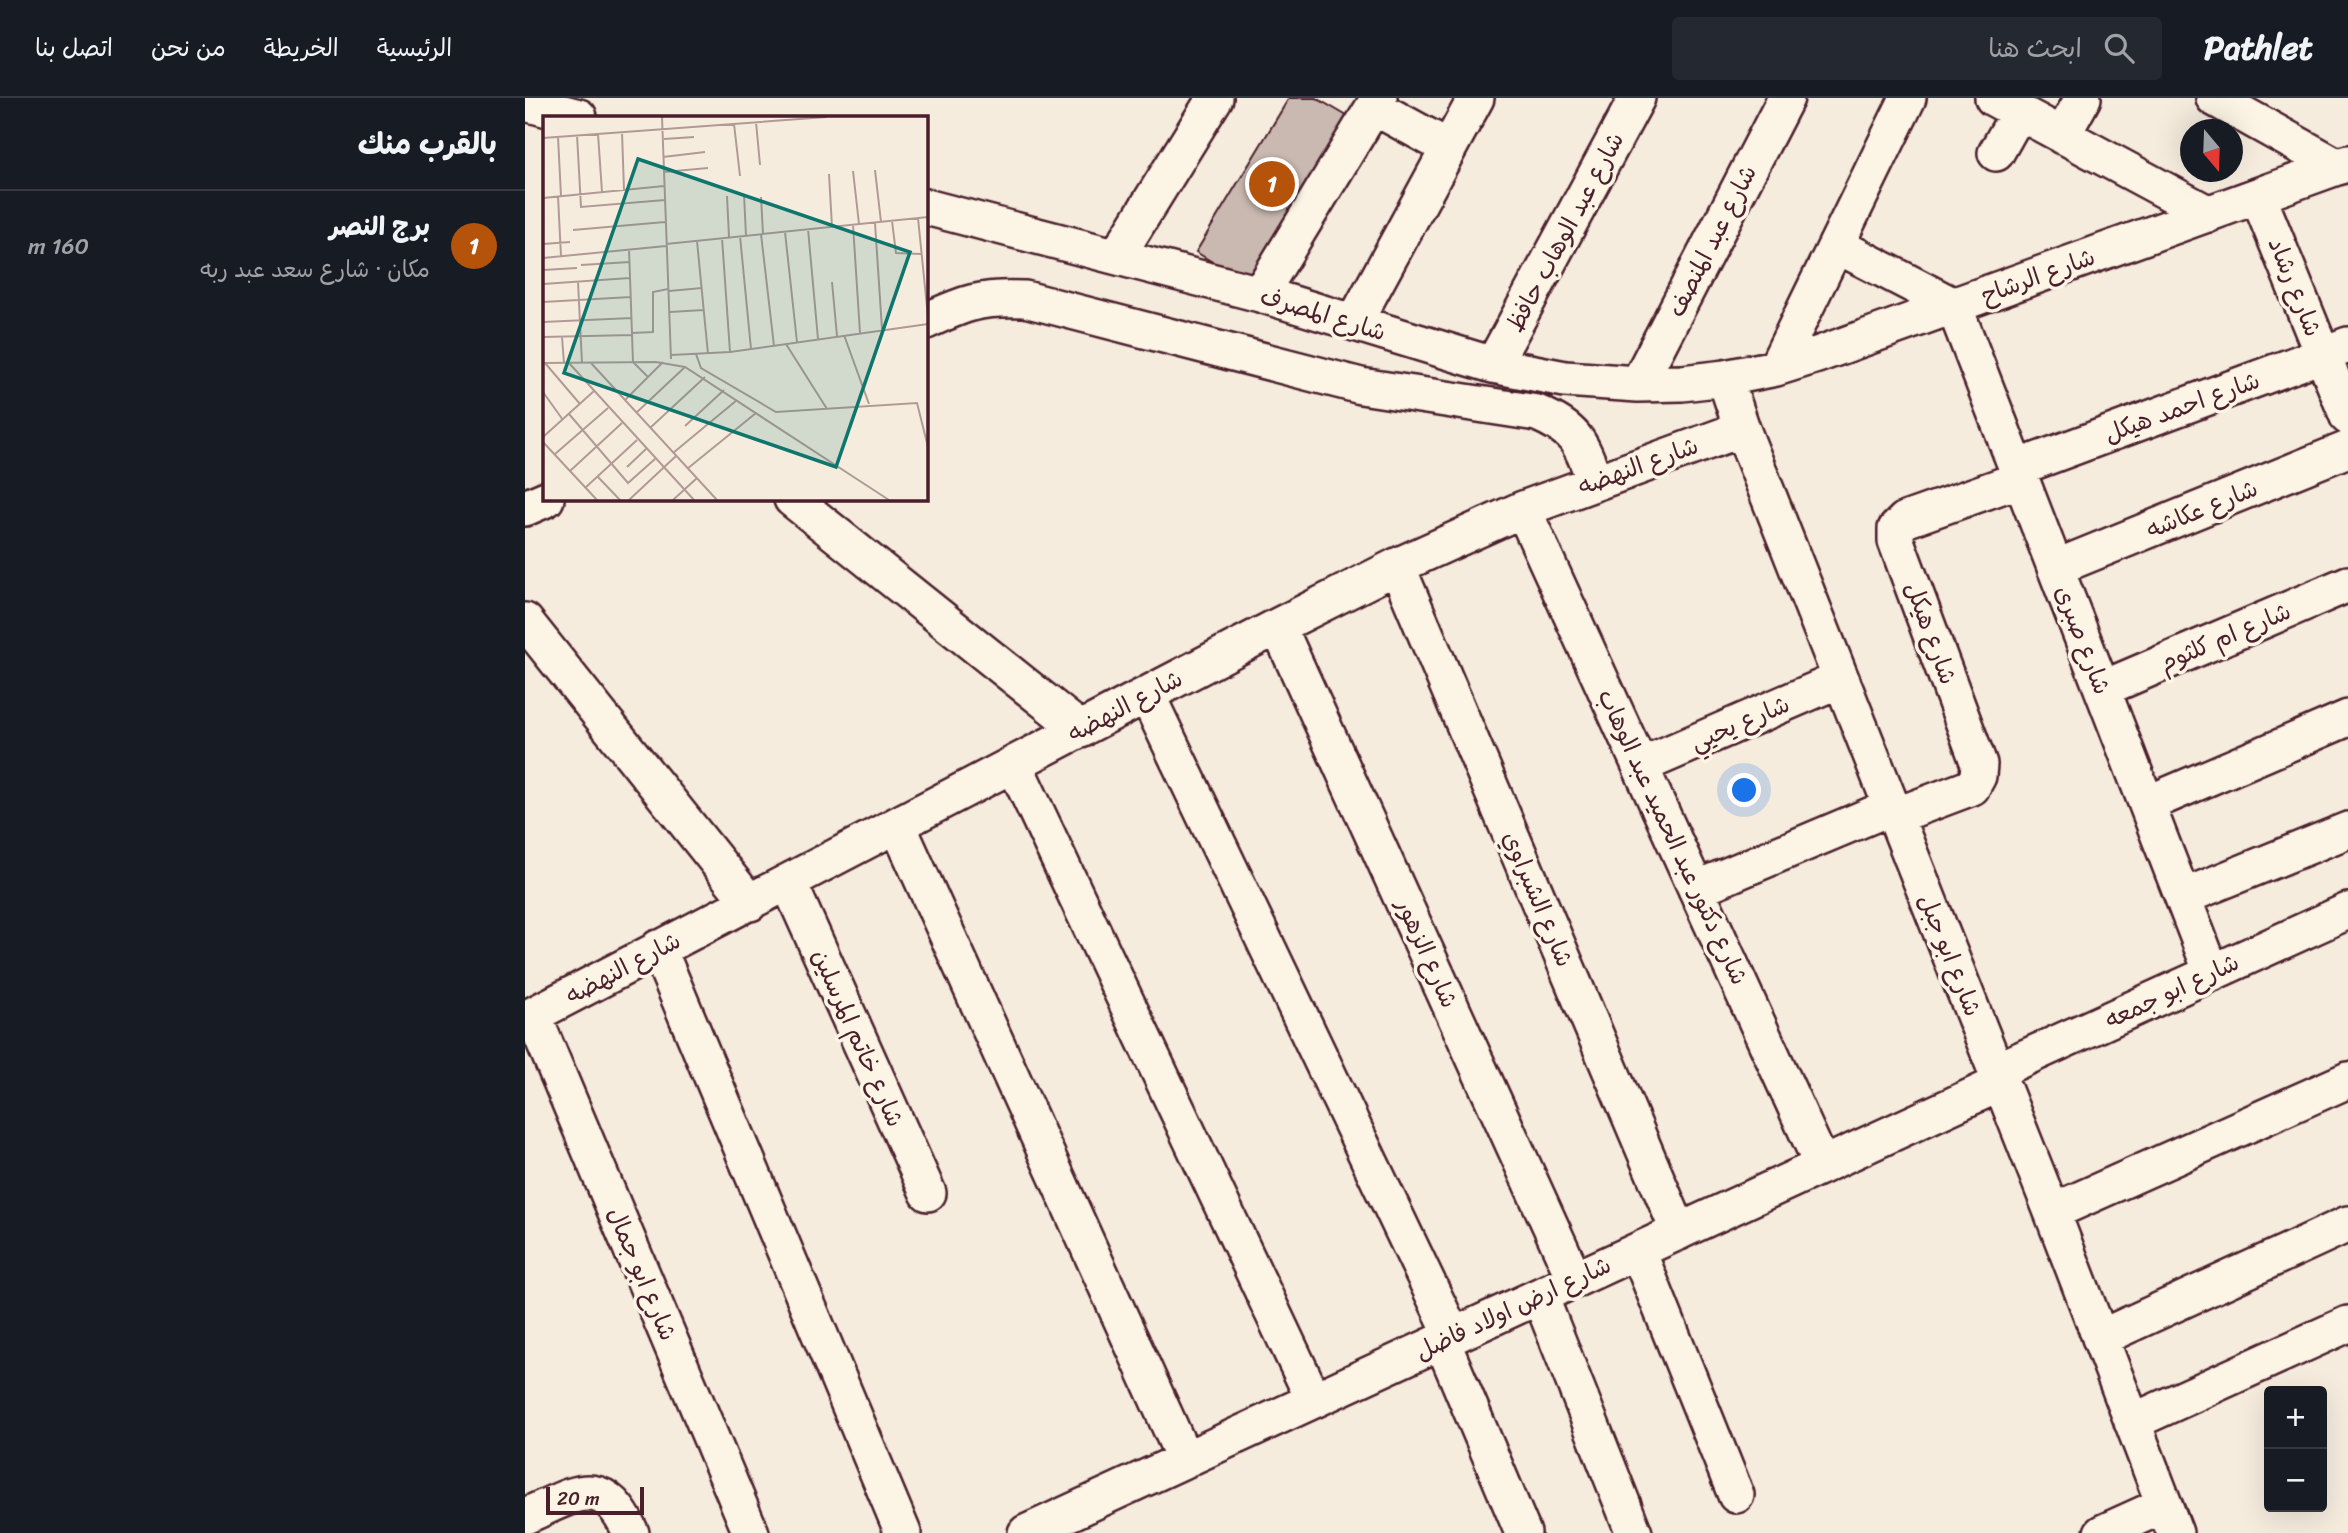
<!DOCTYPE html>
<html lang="ar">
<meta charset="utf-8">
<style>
:root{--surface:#171b24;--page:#242831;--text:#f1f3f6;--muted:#9ea1a6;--line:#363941;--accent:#b45309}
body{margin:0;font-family:Sriracha,"Playpen Sans Arabic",sans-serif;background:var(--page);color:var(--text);direction:rtl}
.controls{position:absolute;right:21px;bottom:21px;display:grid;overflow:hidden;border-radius:7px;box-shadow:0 7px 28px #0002}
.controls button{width:63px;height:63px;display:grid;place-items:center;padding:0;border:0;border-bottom:2px solid var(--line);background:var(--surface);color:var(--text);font:35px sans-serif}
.compass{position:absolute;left:1655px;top:21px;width:63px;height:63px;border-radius:50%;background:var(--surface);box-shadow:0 7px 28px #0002;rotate:161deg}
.scale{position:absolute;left:21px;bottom:18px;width:98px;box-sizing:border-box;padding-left:7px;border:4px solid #4a1f2b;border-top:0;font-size:19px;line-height:24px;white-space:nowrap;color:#4a1f2b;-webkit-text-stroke:5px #fcf5e5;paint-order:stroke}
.you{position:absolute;left:1220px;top:693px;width:24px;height:24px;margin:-18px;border:5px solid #fff;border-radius:50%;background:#1a73e8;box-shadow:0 0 0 10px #1a73e833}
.badge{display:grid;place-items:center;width:46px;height:46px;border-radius:50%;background:var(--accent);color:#fff;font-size:23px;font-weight:700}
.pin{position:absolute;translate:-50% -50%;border:4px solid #fff;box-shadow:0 2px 7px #0006}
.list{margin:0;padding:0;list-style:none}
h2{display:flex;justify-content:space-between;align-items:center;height:91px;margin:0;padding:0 28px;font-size:30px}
h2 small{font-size:23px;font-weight:400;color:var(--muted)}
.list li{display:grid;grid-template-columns:46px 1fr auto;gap:21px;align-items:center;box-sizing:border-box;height:112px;padding:0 28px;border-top:2px solid var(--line)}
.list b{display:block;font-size:26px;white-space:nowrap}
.list p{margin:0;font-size:23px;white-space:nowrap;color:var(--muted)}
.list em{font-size:23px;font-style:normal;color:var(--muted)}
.icon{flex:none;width:38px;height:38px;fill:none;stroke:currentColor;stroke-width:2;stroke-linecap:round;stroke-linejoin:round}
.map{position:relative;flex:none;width:1823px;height:1435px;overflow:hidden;direction:ltr}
header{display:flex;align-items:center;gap:42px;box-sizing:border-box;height:98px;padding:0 35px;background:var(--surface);border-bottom:2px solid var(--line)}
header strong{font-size:33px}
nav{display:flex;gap:38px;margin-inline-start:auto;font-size:24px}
.search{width:490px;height:63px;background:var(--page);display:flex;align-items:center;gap:18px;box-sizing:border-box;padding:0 24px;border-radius:7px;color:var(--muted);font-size:26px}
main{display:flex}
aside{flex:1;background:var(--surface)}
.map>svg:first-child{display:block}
</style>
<header>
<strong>Pathlet</strong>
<div class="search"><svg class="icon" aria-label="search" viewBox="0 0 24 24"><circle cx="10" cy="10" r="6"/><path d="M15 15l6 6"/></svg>ابحث هنا</div>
<nav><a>الرئيسية</a><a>الخريطة</a><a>من نحن</a><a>اتصل بنا</a></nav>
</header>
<main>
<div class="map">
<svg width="1823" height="1435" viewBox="0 0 1823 1435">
<rect width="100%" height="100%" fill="#f5ecde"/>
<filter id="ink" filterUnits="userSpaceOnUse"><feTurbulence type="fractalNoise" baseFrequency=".0143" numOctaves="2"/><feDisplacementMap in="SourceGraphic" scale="14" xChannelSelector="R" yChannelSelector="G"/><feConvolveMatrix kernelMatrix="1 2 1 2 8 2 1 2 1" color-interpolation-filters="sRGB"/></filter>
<g filter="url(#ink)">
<path fill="#cab9b1" stroke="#4a1f2b" stroke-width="2" d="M764,0h27l31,18 -100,167 -51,-31z"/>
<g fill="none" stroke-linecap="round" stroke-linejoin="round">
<g stroke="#4a1f2b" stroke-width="40">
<path id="street" d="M1468,0l216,116
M1689,0l124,69
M0,5l54,14
M849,9l75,41
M1537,38l21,-38
M1471,55l23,-41
M1733,98l90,221
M401,109l334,87 233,71 72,14 73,5 44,-1 43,-5 51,-10 41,-13 531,-192
M1311,147l118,61 258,667
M592,158l98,-158
M735,196l119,-196
M401,223c39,-18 54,-24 99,-22l336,87 176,27c40,17 43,29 58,68
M829,225l122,-225
M968,267l144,-267
M1251,270l132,-270
M1200,280l17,51 310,783 123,321
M1113,286l148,-286
M1492,370l331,-123
M267,401l289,231
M0,410l21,-9
M998,411l299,656
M872,468l282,666
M1530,470l293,-119
M0,523l225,282
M753,528l297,654
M1577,591l246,-105
M622,597l306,641
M489,666l300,636
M1115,668l201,-87
M1622,706l201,-86
M1370,718l77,-29 6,-11 1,-12 -83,-223v-12l9,-9 116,-41
M373,728l287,634
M264,785l139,310
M1171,791l195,-82
M1658,799l165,-67
M133,850l245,585
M8,917l218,518
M0,921l753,-393 119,-60 126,-57 219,-80
M1471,973l352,-160
M1527,1114l296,-132
M1113,1153l98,244
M1015,1198l94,237
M1575,1240l248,-114
M917,1243l81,192
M1607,1324l216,-98
M0,1418c50,-21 77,-46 106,17
M501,1435l975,-450
M1577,1435l62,-28"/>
</g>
<use href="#street" stroke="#fcf5e5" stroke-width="35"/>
</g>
</g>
<g text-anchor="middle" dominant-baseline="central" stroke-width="7" stroke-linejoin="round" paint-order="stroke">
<g font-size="24" fill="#4a1f2b" stroke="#fcf5e5">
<text transform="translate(1040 134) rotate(-62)">شارع عبد الوهاب حافظ</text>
<text transform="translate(1187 143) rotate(-63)">شارع عبد المنصف</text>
<text transform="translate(1513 178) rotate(-20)">شارع الرشاح</text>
<text transform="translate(1770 189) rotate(68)">شارع رشاد</text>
<text transform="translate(798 216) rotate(17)">شارع المصرف</text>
<text transform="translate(1657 309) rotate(-20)">شارع احمد هيكل</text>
<text transform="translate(1113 368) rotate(-20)">شارع النهضه</text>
<text transform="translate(1677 411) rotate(-22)">شارع عكاشه</text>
<text transform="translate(1406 535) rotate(70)">شارع هيكل</text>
<text transform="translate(1700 539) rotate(-23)">شارع ام كلثوم</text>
<text transform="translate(1558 542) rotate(69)">شارع صبرى</text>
<text transform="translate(600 608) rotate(-28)">شارع النهضه</text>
<text transform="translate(1215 625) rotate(-23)">شارع يحيي</text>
<text transform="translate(1148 739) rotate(65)">شارع دكتور عبد الحميد عبد الوهاب</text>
<text transform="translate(1013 801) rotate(67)">شارع الشبراوي</text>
<text transform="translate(902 855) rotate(66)">شارع الزهور</text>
<text transform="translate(1425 857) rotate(68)">شارع ابو جبل</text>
<text transform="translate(98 870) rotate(-28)">شارع النهضه</text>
<text transform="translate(1647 893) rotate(-25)">شارع ابو جمعه</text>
<text transform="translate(333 940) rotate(66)">شارع خاتم المرسلين</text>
<text transform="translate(117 1176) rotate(67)">شارع ابو جمال</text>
<text transform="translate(988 1210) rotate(-25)">شارع ارض اولاد فاضل</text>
</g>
</g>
<g transform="translate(18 18)">
<rect width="385" height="385" fill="#f5ecde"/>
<path fill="none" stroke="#b19a96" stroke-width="2" d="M119,1l9,242M213,6l4,43M191,8l6,52M79,16l2,58M55,18l4,58M34,19l4,72 84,-7M15,21l3,59M0,22l284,-21M121,23l30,-2M120,41l42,-5M332,54l6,52M310,55l6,53M121,56l44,-4M286,58l3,53M201,78l2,42M15,80l3,60M184,80l2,41M218,81l2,37M0,82l121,-12M375,102l10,99M349,105l4,32 25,1M332,107l7,106M310,109l7,108M265,113l10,110M30,114l92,-8M242,116l12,110M218,118l13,112M197,120l11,113M179,122l8,114M154,125l11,113M0,128l27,-2M123,128l262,-27M86,133l4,113 15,15M0,142l123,-12M38,149l49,-3M0,154l34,-2M35,166l4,81M289,166l5,54M0,168l87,-6M126,175l33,-3M0,186l88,-5M127,196l34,-2M0,206l89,-4M89,217l21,-1v-40l15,-3M301,219l25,69M0,221l89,-2M19,221l2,26M243,228l41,65M153,238l5,14 75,44 141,-9 11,44M128,239l59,-3 198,-28M0,247l113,-1 29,5 204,133M2,247l35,41M26,247l125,137M48,247l126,137M0,276l20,28M82,284l38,-38M93,297l49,-46M26,298l59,69 27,-24M142,310l39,-36M107,312l55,-51M0,321l51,-46M0,326l54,58M130,337l64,-53M12,338l53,-46M84,351l19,-18M144,353l69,-56M27,355l52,-48M55,361l22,23M42,372l52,-48M86,384l47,-44M130,384l24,-22"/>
<path fill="#0f766e" fill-opacity="0.15" stroke="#0f766e" stroke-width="3.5" d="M95,43l272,93 -74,215 -272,-94z"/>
<rect width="385" height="385" fill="none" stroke="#4a1f2b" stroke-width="3.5"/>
</g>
</svg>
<div class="controls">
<button>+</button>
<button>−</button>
</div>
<svg class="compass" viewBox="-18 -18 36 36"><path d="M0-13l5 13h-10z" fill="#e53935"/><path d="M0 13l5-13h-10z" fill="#9ea1a6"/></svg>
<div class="scale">20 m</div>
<div class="you"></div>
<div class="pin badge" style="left:747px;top:86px">1</div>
</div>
<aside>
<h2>بالقرب منك<small></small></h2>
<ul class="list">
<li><span class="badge">1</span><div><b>برج النصر</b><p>مكان · شارع سعد عبد ربه</p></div><em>160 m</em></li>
</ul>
</aside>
</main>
